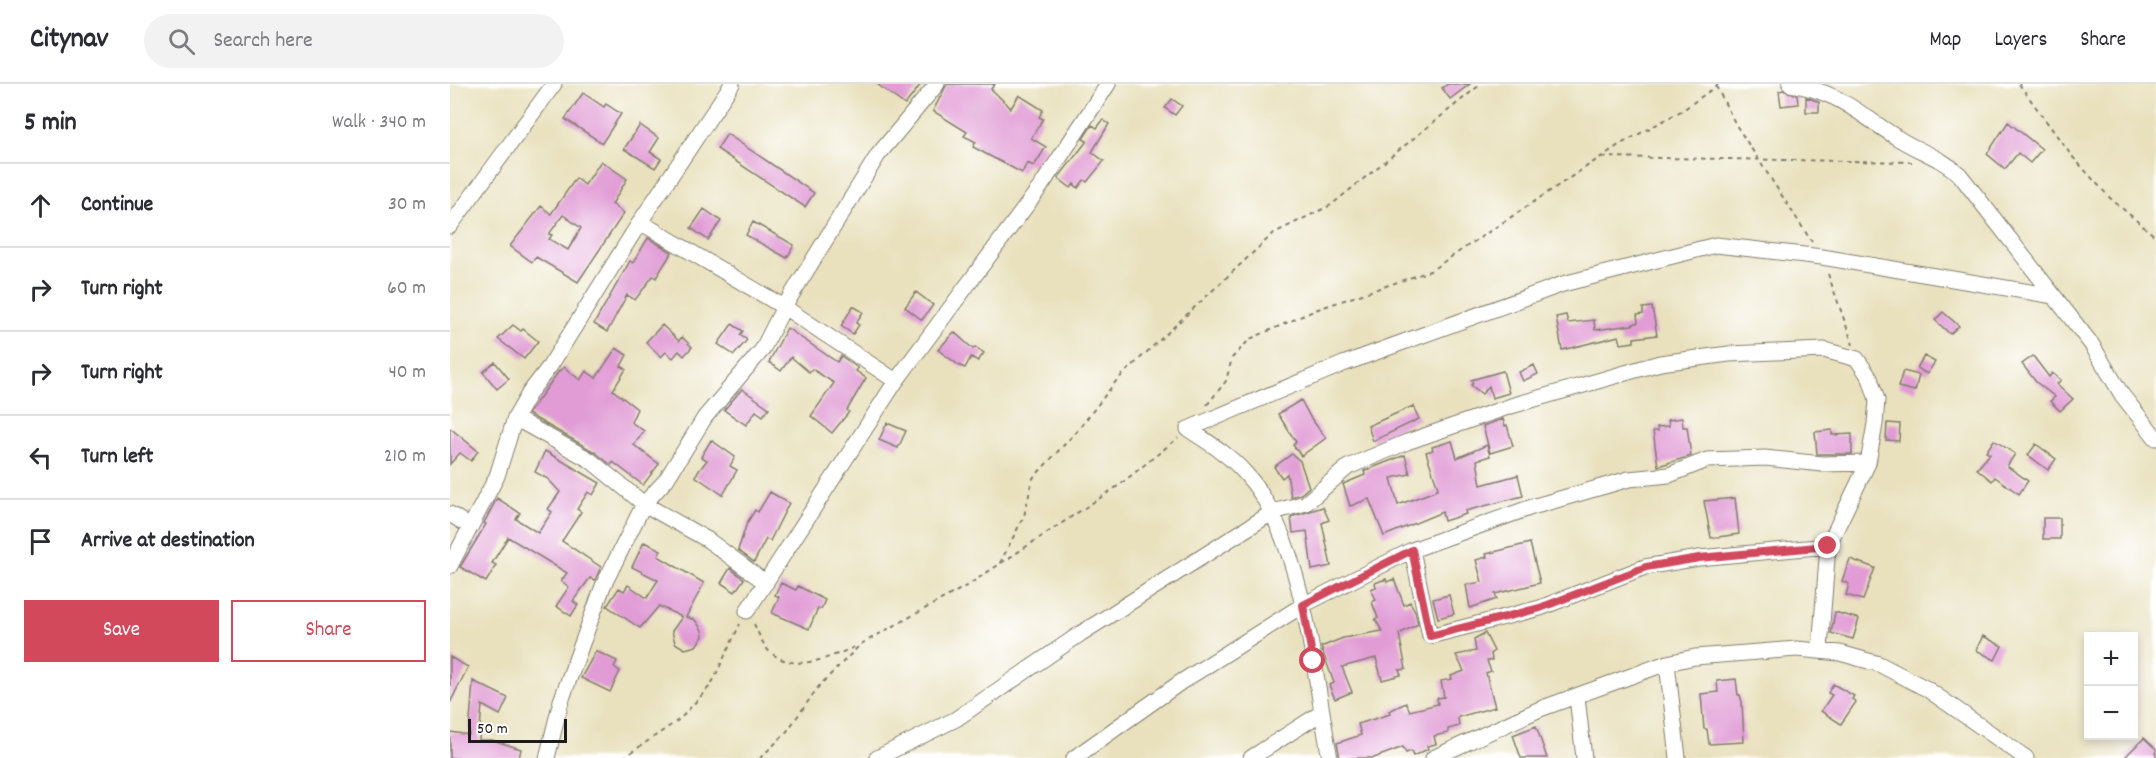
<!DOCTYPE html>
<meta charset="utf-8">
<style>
:root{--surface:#fff;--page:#f2f2f3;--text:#2b2b33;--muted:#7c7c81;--line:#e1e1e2;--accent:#d1495b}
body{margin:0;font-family:Dekko,sans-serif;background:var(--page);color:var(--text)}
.controls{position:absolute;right:18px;bottom:18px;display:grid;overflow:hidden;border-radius:0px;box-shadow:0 3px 9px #0003}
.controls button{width:54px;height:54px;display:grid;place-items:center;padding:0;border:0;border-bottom:2px solid var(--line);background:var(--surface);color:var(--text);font:30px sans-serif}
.scale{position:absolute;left:18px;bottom:15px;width:99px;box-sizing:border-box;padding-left:6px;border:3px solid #1c1c1c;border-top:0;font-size:16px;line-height:21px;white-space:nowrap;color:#1c1c1c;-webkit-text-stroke:4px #fff;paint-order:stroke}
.stop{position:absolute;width:18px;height:18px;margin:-14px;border:4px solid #d1495b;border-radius:50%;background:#fff}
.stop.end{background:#d1495b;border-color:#fff;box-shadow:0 2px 6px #0008}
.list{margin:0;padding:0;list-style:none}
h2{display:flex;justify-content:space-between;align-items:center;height:78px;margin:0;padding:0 24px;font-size:26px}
h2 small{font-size:20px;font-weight:400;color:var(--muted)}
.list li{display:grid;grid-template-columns:39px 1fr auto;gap:18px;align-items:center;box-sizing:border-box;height:84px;padding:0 24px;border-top:2px solid var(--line)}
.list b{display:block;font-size:22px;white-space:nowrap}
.list em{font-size:20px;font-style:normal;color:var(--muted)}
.actions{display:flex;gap:12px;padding:18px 24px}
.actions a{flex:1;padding:14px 0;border:2px solid var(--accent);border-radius:0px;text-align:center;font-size:21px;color:var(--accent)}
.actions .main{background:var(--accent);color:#fff}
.icon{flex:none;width:33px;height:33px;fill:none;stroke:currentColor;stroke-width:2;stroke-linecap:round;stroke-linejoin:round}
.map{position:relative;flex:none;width:1706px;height:674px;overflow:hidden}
header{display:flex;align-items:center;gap:36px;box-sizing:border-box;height:84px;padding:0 30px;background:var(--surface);border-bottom:2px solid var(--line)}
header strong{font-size:28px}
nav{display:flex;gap:33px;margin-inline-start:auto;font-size:21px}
.search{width:420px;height:54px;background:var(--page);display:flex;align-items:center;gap:15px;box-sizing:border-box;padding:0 21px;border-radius:33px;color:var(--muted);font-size:22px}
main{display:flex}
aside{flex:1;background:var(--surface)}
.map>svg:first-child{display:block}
</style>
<header>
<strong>Citynav</strong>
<div class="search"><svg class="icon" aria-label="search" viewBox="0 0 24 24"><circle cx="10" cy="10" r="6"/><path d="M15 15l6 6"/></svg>Search here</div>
<nav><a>Map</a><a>Layers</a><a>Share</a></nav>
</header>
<main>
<aside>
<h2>5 min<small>Walk · 340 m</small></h2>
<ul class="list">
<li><svg class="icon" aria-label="ahead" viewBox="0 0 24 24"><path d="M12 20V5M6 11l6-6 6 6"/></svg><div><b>Continue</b></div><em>30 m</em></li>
<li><svg class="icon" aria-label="right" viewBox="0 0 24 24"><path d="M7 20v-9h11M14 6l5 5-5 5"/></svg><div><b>Turn right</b></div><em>60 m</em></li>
<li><svg class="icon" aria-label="right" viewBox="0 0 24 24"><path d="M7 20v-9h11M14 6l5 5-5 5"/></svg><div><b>Turn right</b></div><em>40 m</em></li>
<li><svg class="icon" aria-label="left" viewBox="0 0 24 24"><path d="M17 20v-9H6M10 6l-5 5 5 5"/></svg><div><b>Turn left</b></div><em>210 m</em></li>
<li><svg class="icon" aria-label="arrive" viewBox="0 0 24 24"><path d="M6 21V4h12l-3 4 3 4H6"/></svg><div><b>Arrive at destination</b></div></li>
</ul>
<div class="actions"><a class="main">Save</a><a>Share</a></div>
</aside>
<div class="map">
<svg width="1706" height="674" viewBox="0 0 1706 674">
<rect width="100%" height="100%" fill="#fff"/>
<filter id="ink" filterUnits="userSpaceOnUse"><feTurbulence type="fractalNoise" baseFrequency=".0167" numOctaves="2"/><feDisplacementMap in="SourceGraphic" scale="12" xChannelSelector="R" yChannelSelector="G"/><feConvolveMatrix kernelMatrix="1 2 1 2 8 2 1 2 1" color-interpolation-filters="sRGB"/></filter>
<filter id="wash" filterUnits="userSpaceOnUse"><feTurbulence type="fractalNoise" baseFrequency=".008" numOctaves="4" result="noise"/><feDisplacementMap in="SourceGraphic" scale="24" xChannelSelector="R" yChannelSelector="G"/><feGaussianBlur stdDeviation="1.35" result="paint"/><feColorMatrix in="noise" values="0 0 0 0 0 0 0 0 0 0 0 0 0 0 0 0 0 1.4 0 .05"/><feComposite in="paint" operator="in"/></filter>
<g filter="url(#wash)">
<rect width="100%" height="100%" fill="#e9e1be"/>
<g id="blocks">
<path fill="#e19cd5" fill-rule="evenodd" d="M427,0h44l-16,21z
M497,0h48l-4,5 20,19 8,-13 24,15 -4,7 4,2 -12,19 15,9 -12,19 -7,-3 -5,10 -36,-19 -13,-7 3,-5 -12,-6 3,-4 -34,-21z
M998,0h22l-20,15 -8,-11z
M1333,6l14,5 1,9 -17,2 -2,-15z
M133,9l21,14 2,-3 15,10 -19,29 -37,-24z
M1356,13l13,5v10h-13z
M722,15l10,7 -7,9 -10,-7z
M653,36l6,4 -17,28 12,9 -17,21 -3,-2 -6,8 -4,-4 -3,4 -13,-10 29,-37 -4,-2 9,-14 5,3z
M1558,38l34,27 -12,14 -12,-10 -13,16 -18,-15z
M190,41l19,13 -9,14 11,7 -6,9 -31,-19z
M277,50l87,59 -9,14 -88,-58z
M151,77l26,18 -15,25 12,9 -46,69 -42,-25 -4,5 -22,-16 31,-40 10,8 25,-36 9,7zM113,131l18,13 -13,22 -19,-11 3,-4 -3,-1z
M254,125l17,12 -13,19 -17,-12z
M303,138l41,23 -7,13 -41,-23z
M198,154l24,14 -16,26 -3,-2 -18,24 -8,-5 -20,37 -13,-8 36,-63 3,2z
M466,208l17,13 -11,15 -17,-13z
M403,222l10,6 -7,11 3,2 -6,9 -12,-8z
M1202,223l5,28 -23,3v4l-13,2 -2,-8 -57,14 -6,-33 10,-2 2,8 26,-3 1,10 37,-5 6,-3 -1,-7 6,-1v-6z
M1493,228l16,14 -9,8 -15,-14z
M282,240l11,7 -3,4 7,5 -13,15 -16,-11z
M63,241l8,6 2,-2 15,12 -14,18 -26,-20z
M212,241l17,16 3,-4 10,10 -8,9 -5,-5 -6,7 -7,-6 -5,5 -15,-15z
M337,244l50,34 4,-6 17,12 -2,3 10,7 -19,32 2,2 -17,21 -21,-17 23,-33 -22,-14 -3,3 -18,-15 -10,14 -12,-9z
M504,248l19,17 2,-2 9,6 -6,8 -7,-4 -6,11 -5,-2 -22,-16z
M166,264l11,7 -6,11 5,3 -13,21 24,19 -6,13 13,9 -10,14 25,19 -16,21 -30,-23 -2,3 -16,-13 -67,-38 31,-43 5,-4 16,13 6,-9 10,7z
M1474,272l11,6 -8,12 -10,-6z
M1583,272l16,21 3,-4 9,7 -4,4 16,15 -13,12 -10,-10 5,-4 -19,-15 -14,-18z
M45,278l14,17 -12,10 -14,-17z
M1084,281l4,9 -15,7 -4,-9z
M1053,287l6,22 -17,5 -3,-12 -7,8 -11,-9 2,-2 -2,-3z
M1453,287l16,4 -4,16 -17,-4z
M292,305l27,19 -6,8 -7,-5 -10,14 -22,-15z
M851,316l9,17 16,21 -25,18 -8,-11 3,-3 -18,-28z
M963,322l6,13 -46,22 -5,-15z
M1232,334l1,9h4l4,29 -33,10 -5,-35h5l-1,-4 12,-1 -1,-6z
M1053,335l2,7 2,-1 6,21 -23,7 -7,-27z
M437,339l19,8 -8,17 -19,-8z
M1437,339l13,1 -1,17 -13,-1z
M0,344l28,23 -7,10 -11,-8 -10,11z
M1382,346v5l20,-1v20h-35l-2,-22z
M261,356l24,17 -5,9 7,4 -14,25 -28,-19 12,-16 -6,-3z
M1544,356l21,14 -8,12 21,15 -9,13 -24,-17 -3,4 -15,-12 13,-15 -4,-2z
M1002,357l5,17 30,-13 3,11 -13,4 4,25 37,-10 5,21 -58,15 1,3 -22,7 -2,-9 -58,24 -15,-37 -19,7 -7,-22 22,-9 -1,-4 41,-16 5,19 -19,4 7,27 37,-14 3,-3 -12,-36 7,-2 -1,-3z
M1586,360l20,15 -8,11 -20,-15z
M95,367l55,32 -7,12 -5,-3 -11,17 4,3 -19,29 39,26 -6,13 -5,-2 -17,23 5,4 -7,11 -15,-10 13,-19 -8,-6 6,-8 -59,-36 -16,26 4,2 -10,17 -26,-15 26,-43 -2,-1 13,-25 23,15 -4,6 22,14 14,-21 -4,-3 12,-17 -12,-13 -13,-7z
M842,370l8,7 9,26 -8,7 -10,3 -4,-23 -5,4 -8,-11z
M320,408l19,11 -19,38 -4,-2 -12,23 -16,-12 9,-27 8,-13 3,2z
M1285,414l4,36 -28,4 -7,-37z
M873,423l6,13 -7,3 9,43 -19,4 -5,-39 -14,2 -2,-16z
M1593,434h17v21h-17z
M194,458l17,8 -3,6 46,27 -18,34 9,3 7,10 1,6 -7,10 -11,3 -10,-6 -3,-12 10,-14 -23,-11 -19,22 -33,-22 12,-18 5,3 4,-6 19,13 11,-18 -26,-13z
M1080,459l10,40 -45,11 2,5 -27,9 -4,-23 16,-3 -6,-22 11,-3 -1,-3z
M1400,475l25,9 -12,32 -17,-5 3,-11 -7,-3z
M280,484l14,11 -9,13 -14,-9z
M936,495l1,3 7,-3 10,26 6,-3 5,9 3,13 -19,10 7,35 -7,1 2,5 -19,5 -6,-22 -34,9 10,25 -17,7 -6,-14 5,-2 -13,-36 22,-9 39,-7 -7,-12 3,-1 -6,-16 4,-2 -5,-11 5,-2 -1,-4z
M331,499l15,7 2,-4 27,14 -4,9 -3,-1 -9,21 -37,-16 7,-16 -4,-2z
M999,511l5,19 -16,4 -5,-19z
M1385,528l24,7 -6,20 -22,-6z
M1035,549l9,18 -3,2 1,7 -5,1 4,10 -5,2 9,34 -37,10 1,9 -11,3v4l-14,3 2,8 -9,2 1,3 -15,7 -2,-5 -5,2 -3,-6 -29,11h-34l-3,-15 24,-8 -3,-11 32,-10 -1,-3 17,-8 4,8 28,-7 -1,-6 7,-1 -3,-16 11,-2 -1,-3 13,-5 -8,-16 20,-4 -2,-12z
M1533,552l19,10 -7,14 -19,-10z
M146,567l21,10 -3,6 6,4 -10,21 -29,-14z
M0,573l18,10 -18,36z
M1286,595l2,16h2l2,7 2,40 -35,2 -2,-15h-3l-3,-35 17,-2 -1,-11z
M23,597l35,17 -8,17 -18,-10 -3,35h13l29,9 -2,9h-69v-26l19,3z
M1383,600l21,12 -2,3 4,3 -15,22 -20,-13 11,-16 -4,-2z
M1086,642l11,32h-26l-8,-23z
M1694,654l12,11v9h-32z"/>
</g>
</g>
<g filter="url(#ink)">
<use href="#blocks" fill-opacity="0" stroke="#827e6d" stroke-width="1.5"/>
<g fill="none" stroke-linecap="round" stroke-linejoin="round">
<g stroke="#827e6d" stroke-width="17">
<path id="street" d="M1340,0c50,8 66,28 106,53 21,14 45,20 64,38l132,170 30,50 34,43
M190,138l144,85 112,74
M0,142l104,-142
M65,334l75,42 54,44 64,36 58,43
M738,345l155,-65 220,-80 153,-39 106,12 232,39
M738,345c21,14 42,26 58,45 59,66 67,199 84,284
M0,430l19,12
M962,466l18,86 110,-28 105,-41 54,-9 129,-12
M0,482l47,-90 18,-58 15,-26 20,-26 90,-144 92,-138
M297,527l149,-230 145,-195 67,-102
M1217,579l11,95
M1127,613l7,61
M97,674l14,-57 42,-115 41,-82 22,-24 39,-63 57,-67 22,-43 94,-152 59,-71
M427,674l79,-39 124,-85 193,-122 33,-9 42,-36 59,-25 104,-36 149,-43 69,-9 95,-4 33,9 13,19 7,22 -2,24 -7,39 -40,83 -8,103
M624,674l107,-76 122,-77 109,-55 120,-43 97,-28 40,-4 38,-15 58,-2 57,6 46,-1
M801,674l70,-45
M983,674l107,-49 127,-46 28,-6 102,-8 43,4 39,11 48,25 99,69"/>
</g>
<path stroke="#827e6d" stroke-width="2" stroke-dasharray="4.5 4.5" stroke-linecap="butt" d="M1569,0l52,71 39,43 46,39
M1266,2l20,39 76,117
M1152,73l310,5
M1378,190l25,71
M757,321l19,-24 6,-23 18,-19 68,-30 112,-38 189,-126 64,-35 36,-26
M550,479l24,-47 9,-38 45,-48 39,-50 157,-147 57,-28 150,-121
M304,540c4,8 9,22 16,28 26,22 60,5 87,-6
M173,674l57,-39 31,-34 29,-61
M310,674l25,-24 34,-48 42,-42 107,-59 150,-99 60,-48"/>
<use href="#street" stroke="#fff" stroke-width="15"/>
</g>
</g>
<g fill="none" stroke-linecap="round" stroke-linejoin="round" filter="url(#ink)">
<path stroke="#d1495b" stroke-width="8" d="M863,577l-10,-56 109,-55 18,86 110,-28 106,-41 53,-9 129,-12"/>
</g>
</svg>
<div class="controls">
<button>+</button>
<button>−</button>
</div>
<div class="scale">50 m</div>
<div class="stop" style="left:863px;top:577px"></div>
<div class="stop end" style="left:1378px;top:462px"></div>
</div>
</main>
